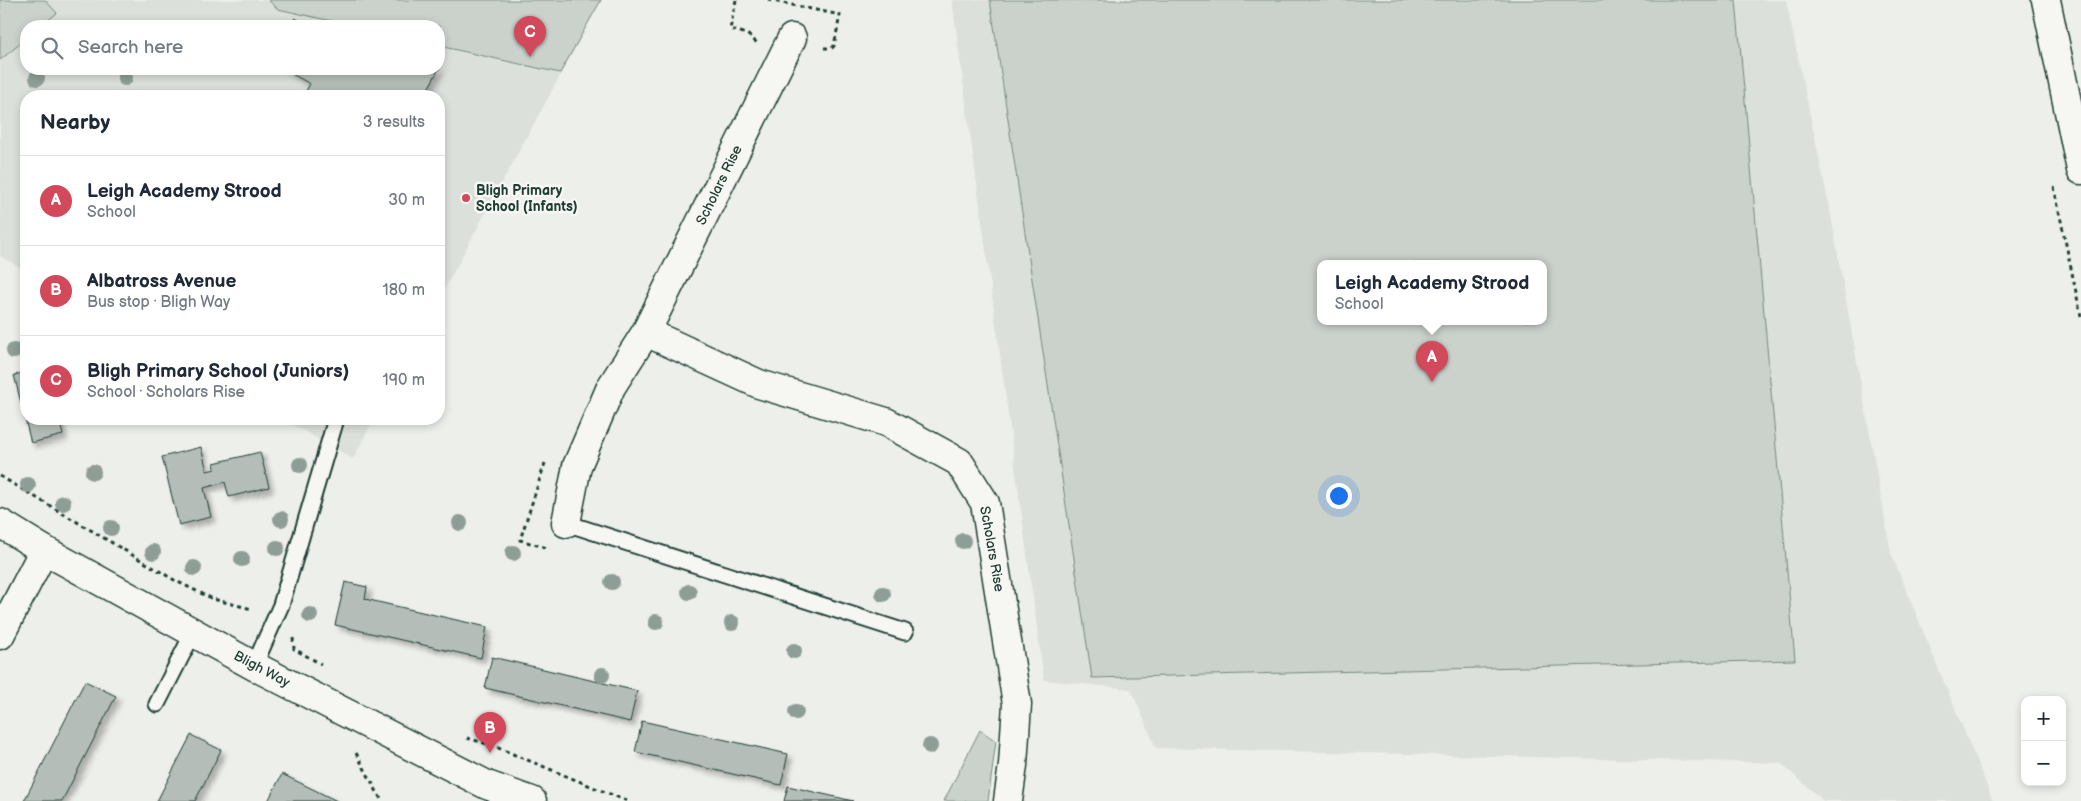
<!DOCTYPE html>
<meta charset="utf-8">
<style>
:root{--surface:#fff;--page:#f2f2f3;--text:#1f2937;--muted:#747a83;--line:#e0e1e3;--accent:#d1495b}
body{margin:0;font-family:"Balsamiq Sans",sans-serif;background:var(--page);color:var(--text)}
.controls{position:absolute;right:15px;bottom:15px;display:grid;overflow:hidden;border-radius:10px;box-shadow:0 2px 8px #0003}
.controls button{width:45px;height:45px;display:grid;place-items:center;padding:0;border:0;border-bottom:1px solid var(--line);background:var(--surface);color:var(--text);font:25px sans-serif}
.you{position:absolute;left:1338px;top:495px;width:18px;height:18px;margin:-12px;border:4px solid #fff;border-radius:50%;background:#1a73e8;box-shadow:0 0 0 8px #1a73e833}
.badge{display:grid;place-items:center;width:32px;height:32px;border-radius:50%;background:var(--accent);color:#fff;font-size:16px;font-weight:700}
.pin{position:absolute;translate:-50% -41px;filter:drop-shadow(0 1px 2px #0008)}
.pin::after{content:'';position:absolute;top:26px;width:18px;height:15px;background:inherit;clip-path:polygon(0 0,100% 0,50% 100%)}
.popup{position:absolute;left:1317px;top:260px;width:230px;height:65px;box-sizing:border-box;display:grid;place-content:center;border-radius:10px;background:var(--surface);filter:drop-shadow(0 1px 4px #0005);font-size:16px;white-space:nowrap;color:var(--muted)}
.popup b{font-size:19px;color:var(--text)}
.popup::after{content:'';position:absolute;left:50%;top:100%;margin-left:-10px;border:10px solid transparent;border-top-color:var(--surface)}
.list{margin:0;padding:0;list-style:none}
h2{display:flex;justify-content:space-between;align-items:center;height:65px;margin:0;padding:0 20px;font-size:21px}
h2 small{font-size:16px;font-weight:400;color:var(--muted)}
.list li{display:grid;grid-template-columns:32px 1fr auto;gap:15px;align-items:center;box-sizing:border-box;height:90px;padding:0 20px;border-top:1px solid var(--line)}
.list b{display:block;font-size:19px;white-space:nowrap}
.list p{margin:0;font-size:16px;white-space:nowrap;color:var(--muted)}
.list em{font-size:16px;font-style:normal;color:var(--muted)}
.icon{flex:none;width:28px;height:28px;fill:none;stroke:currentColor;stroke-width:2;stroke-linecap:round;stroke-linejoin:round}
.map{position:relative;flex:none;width:2081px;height:801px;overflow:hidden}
.search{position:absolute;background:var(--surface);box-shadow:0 2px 8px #0003;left:20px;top:20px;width:425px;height:55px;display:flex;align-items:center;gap:12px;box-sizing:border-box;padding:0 18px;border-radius:20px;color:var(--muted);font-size:19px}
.panel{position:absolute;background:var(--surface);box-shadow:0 2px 8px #0003;left:20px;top:90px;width:425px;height:335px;border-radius:20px}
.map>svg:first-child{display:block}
</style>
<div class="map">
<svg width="2081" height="801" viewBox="0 0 2081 801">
<defs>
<filter id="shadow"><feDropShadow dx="4.5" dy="4.5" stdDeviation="2.5" flood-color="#0004"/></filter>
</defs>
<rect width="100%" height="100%" fill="#edefea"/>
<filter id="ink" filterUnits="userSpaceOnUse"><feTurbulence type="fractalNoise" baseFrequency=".02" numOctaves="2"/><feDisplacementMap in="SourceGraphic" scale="10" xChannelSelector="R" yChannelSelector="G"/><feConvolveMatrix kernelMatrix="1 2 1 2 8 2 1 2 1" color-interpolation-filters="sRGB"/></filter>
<g filter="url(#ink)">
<path fill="#dce0db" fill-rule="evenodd" d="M0,0h601l-162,299v-203h-413v175l-26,-15zM26,26h413v43h-413z
M952,0h834l44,210 61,343 102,248h-169l-44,-38 -624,-15 -25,-59 -87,-9zM1321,263h222v58h-222z
M283,419h91l-21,40z"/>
<path fill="#cbd2cc" stroke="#758880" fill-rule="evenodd" d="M0,0h45l12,13 -16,13h-15v13l-26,21z
M268,0h333l-41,73 -121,-27v-20h-85l-76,-17z
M990,0h746l59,660 -703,18zM1321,263h222v58h-222z
M980,730l16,11 -8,60h-44z"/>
<path fill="#b4bdb8" stroke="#1f3d34" filter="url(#shadow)" d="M295,18l15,8h-20z
M439,66l1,1 -16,29h-121l7,-12 -27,-15h156z
M26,372v47h33l4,16 -32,8 -17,-68z
M201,447l6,24 8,-2 -1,-6 46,-11 9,35 -40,10 -4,-15 -21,6 7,29 -32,8 -17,-68z
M345,582l22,5 -2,12 122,28 -6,31 -146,-33z
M492,657l145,34 -7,31 -145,-34z
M85,681l31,15 -54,105h-38z
M642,721l146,33 -7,31 -146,-33z
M191,735l30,15 -26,51h-38z
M282,774l55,27h-69z
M788,786l65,15h-69z"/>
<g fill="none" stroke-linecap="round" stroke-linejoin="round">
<g stroke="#1f3d34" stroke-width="19">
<path id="lane" d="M566,523l339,109
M254,666l27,-61 55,-186
M157,704l37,-73"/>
</g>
<g stroke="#1f3d34" stroke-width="31">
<path id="street" d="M2046,0l35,170
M646,332l113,52 127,38 73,40 26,41 32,201 -4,61 -5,36
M566,523l11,-57 34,-79 35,-55 146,-294
M0,635l44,-85"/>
</g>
<g stroke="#1f3d34" stroke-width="31">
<path id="secondary" d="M0,523l44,27 210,116 233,119 45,16"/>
</g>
<path stroke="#1f3d34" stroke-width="3" stroke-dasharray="4 4" stroke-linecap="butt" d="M736,0l-6,29 17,5 10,9
M768,0l72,15 -6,31 -2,2h-12
M2054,187l27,129
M545,463l-25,77 27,8
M0,476l176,105 37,18 39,10
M293,638l1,11 27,15
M467,738l24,7 136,56
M356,753l26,48"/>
<use href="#lane" stroke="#f6f6f2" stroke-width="15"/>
<use href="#street" stroke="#f6f6f2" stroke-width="28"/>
<use href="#secondary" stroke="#f6f6f2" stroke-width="28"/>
</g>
<g fill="#8e9e96">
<circle cx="37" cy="78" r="8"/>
<circle cx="125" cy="78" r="8"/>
<circle cx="14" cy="351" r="8"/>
<circle cx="300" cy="465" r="8"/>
<circle cx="93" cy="472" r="8"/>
<circle cx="28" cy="485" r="8"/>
<circle cx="63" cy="503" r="8"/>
<circle cx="281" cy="519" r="8"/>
<circle cx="460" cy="523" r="8"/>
<circle cx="111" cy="528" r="8"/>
<circle cx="963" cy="541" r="8"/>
<circle cx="277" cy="548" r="8"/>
<circle cx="153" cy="552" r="8"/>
<circle cx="513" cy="553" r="8"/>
<circle cx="242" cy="559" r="8"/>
<circle cx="194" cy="568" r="8"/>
<circle cx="612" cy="582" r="8"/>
<circle cx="689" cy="592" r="8"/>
<circle cx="883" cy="594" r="8"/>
<circle cx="310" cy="615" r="8"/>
<circle cx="656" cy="622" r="8"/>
<circle cx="732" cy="623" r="8"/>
<circle cx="794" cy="651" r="8"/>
<circle cx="602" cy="675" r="8"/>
<circle cx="796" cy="712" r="8"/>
<circle cx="930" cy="746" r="8"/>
</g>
</g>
<circle fill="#d1495b" stroke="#f6f6f2" stroke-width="2" cx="466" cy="198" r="5"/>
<g text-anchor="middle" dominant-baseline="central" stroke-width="5" stroke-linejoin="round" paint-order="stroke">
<g font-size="14" fill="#1f3d34" stroke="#f6f6f2">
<text transform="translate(719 185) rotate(-64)">Scholars Rise</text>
<text transform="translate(992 549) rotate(80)">Scholars Rise</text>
<text transform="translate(262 669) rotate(28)">Bligh Way</text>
</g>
<g font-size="14" font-weight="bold" fill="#1f3d34" stroke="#f6f6f2" text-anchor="start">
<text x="476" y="190">Bligh Primary<tspan x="476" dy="16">School (Infants)</tspan></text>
</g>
</g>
</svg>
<div class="controls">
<button>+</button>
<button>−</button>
</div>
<div class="you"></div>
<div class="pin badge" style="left:1432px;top:382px">A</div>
<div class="popup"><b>Leigh Academy Strood</b>School</div>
<div class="pin badge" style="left:490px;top:753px">B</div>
<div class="pin badge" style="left:530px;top:57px">C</div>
<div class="search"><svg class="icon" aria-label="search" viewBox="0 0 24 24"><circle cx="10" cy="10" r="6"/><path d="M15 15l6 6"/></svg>Search here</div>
<section class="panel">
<h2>Nearby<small>3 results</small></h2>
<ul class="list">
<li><span class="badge">A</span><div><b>Leigh Academy Strood</b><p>School</p></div><em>30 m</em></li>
<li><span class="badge">B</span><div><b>Albatross Avenue</b><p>Bus stop · Bligh Way</p></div><em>180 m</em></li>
<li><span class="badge">C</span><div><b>Bligh Primary School (Juniors)</b><p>School · Scholars Rise</p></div><em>190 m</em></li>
</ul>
</section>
</div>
